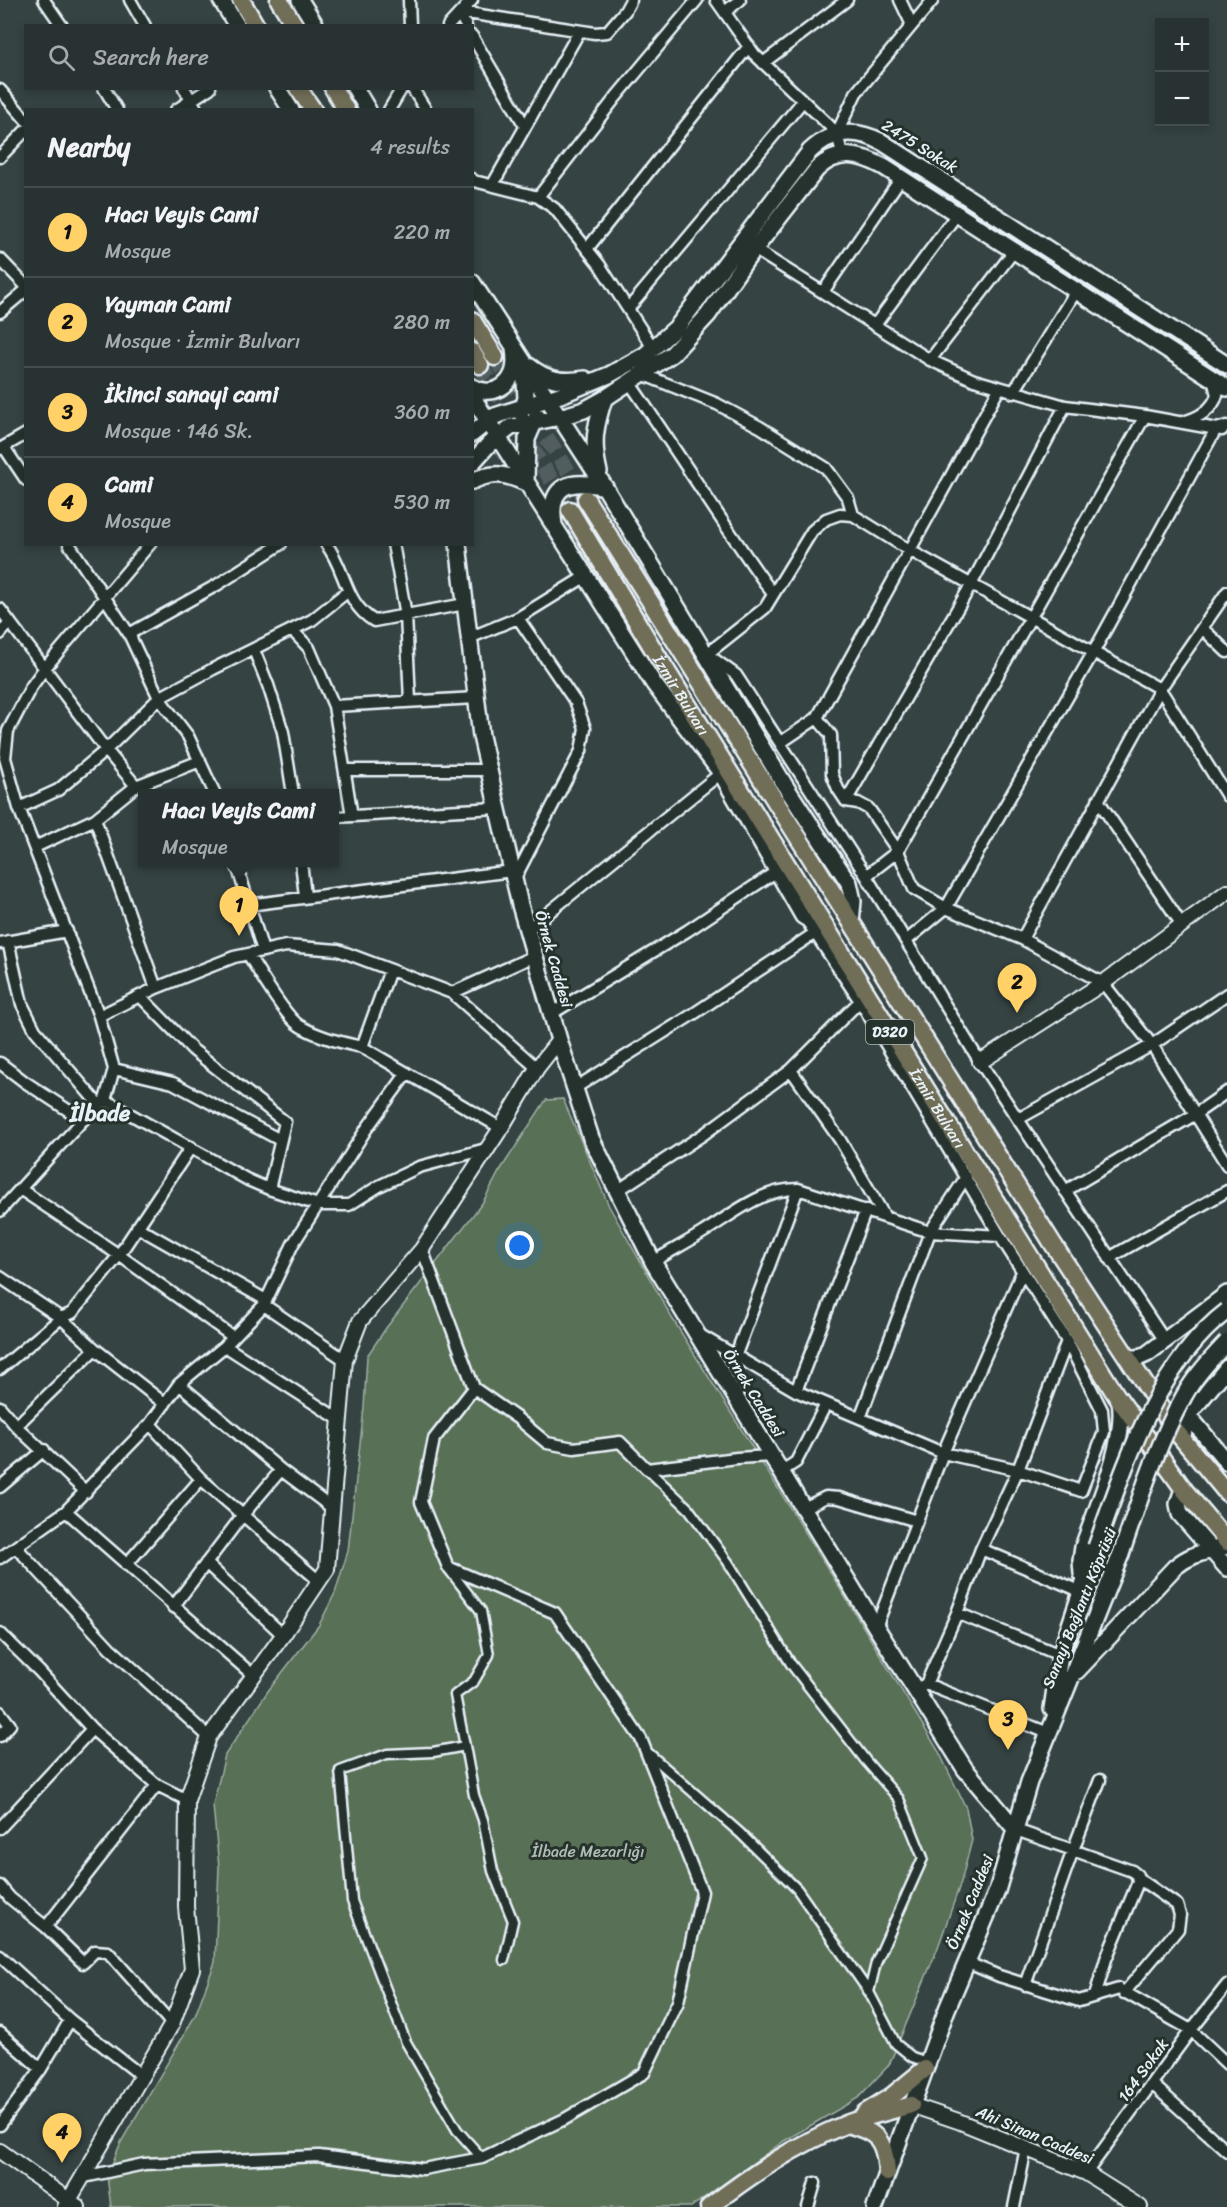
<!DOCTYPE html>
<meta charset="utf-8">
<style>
:root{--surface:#283232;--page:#343e3e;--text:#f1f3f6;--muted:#a5aaac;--line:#444d4d;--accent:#ffd166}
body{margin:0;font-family:Sriracha,sans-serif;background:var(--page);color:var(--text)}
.controls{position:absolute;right:18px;top:18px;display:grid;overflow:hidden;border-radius:0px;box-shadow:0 3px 9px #0003}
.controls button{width:54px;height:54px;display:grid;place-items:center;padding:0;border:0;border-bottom:2px solid var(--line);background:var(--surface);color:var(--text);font:30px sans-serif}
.you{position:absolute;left:520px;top:1246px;width:21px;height:21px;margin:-15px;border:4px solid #fff;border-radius:50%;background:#1a73e8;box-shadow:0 0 0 9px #1a73e833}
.badge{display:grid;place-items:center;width:39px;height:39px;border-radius:50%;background:var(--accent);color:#111;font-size:20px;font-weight:700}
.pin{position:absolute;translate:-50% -50px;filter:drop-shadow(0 2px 3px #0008)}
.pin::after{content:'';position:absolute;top:32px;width:21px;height:18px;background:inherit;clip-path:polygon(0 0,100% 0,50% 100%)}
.popup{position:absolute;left:138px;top:789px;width:201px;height:78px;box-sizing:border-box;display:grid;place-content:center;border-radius:0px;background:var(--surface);filter:drop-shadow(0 2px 4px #0005);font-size:20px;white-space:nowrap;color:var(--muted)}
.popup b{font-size:22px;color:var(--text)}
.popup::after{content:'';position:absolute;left:50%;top:100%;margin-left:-12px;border:12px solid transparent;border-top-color:var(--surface)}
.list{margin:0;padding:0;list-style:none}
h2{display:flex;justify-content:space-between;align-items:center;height:78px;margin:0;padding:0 24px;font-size:26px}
h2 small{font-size:20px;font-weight:400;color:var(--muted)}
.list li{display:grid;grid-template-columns:39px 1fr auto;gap:18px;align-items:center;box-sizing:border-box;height:90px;padding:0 24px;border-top:2px solid var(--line)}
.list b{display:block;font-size:22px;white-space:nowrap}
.list p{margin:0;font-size:20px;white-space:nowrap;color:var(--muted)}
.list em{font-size:20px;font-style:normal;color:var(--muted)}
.icon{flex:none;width:33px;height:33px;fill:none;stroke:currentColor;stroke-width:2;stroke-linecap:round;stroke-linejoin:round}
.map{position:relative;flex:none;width:1227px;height:2207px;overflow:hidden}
.search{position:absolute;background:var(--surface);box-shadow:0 3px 9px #0003;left:24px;top:24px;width:450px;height:66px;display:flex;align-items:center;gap:15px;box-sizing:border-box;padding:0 21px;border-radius:0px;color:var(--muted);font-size:22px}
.panel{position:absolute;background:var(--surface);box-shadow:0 3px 9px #0003;left:24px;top:108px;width:450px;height:438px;border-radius:0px}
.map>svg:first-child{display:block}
</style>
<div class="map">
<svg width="1227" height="2207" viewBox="0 0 1227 2207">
<rect width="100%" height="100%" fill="#364343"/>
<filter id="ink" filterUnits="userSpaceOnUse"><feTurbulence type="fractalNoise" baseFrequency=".0167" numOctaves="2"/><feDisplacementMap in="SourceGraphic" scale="12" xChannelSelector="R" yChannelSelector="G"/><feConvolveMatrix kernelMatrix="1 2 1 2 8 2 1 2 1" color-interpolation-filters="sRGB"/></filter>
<g filter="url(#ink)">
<path fill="#597054" stroke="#a0b0a6" stroke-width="1.5" d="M563,1099l46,107 63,112 161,259 106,175 27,56 6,32 -11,42 -24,68 -48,115 -31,33 -74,43 -93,66h-580l-4,-31 14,-34 74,-126 20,-54 4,-95 -6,-62 12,-50 43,-64 51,-66 16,-32 13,-42 16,-143 3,-52 19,-28 97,-126 16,-30 47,-72z"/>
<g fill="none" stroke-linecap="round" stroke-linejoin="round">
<path stroke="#515d5e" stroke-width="16" stroke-dasharray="16 8" stroke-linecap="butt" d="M495,357l91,142
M480,365l90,145"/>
<g stroke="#e8f1f8" stroke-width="13">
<path id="pedestrian" d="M647,1469l42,40 39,53 63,102 75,97 33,38 24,59 -47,105 -7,29 27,52 16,13 15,5
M448,1568l33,43 8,44 -15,26 -19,14 10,51 -32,6 -46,2 -47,17 12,130 54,141 51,88 25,28
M465,1746l9,49 9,25 10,51 20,50 -9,39
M646,1751l94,82 57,56 72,103"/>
</g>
<g stroke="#e8f1f8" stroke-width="15">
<path id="minor" d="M44,0l18,26
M130,0l15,26
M409,0l1,26
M716,0l38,54 83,79
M900,0l12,25
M461,12l134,21 12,-1 18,-21 6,-11
M725,12l15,-12
M459,14l7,12
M448,26l24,-26
M472,36l53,90
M763,63l84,-63
M104,88l13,22
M184,88l13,22
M412,88l14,22
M0,90l26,30
M176,110l34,-22
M389,110l13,-22
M842,154l-5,-21 19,-40 77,-93
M0,157l26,-27
M472,179l2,2 64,16 17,12 44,55 54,84
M493,184l86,-152
M538,197l78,-100 81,-97
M587,249l162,-203
M754,249l176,111 44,20 91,26 80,10 77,14
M0,259l26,27
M823,292l78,-114
M628,309l174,-207
M0,312l26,-22
M875,325l82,-111
M930,360l84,-109
M642,374l75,30 43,23 66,41 22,30 5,17
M629,382c49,70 94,143 144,212
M1013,393l63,-102
M1183,422c15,-4 29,-11 34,-27l-4,-16
M4,447l22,33
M0,449l26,-15
M69,544l60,90 30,64 29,38 27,58
M326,544c20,25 18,59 48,77l91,-17
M393,544l13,71 4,86
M0,609l106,141 30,36
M1202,628l25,24
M292,630l17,18 25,58 18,110
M0,634l10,-12
M129,634l88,-49 64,-41
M469,638l49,-20 68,-42
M254,650l14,35 15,47 10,62
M334,706l142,-8
M817,718l14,17 1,39 6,15 8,12 12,2 11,6 29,42 16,38 32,19 76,31 81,44 49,62 75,120
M780,743l37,-25 182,-329
M345,770h143
M1098,800l84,125
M846,801l125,-216 94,-179
M19,808l39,-18 48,-40 53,-52 54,-29 99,-49 35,-28
M335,817l162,-9
M95,819l61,169
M35,847l60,-28 41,-33 64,-25
M236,862l27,89
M301,862l4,34
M866,876l32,-25 247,-435
M514,880l67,-129 4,-23 -9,-25 -58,-85
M248,905l264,-34
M527,930l194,-157
M1022,939l138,-250 67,-97
M8,941l14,63 13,26 64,75
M906,941l40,-33 147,-255 123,-224 11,-3
M0,943l67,-12
M248,954c10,16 38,64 52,72 18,11 42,17 62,21l139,81
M452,993l82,-37
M140,996l53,54 92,72 -16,67
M551,1014l136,-83 90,-60
M99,1016l57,-28 78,-31 52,-11 52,4 114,43 85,75
M362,1047l28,-77
M0,1063l25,19 58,38
M114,1069l59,14 107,57
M791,1070l49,70 45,77
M575,1088l120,-75 120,-80
M105,1100l143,80 21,9 49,16h31l30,-19 40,-19 67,-18
M1018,1119l134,-74 75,-51
M20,1189l99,66 114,82
M617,1191l87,-57 87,-64 69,-69
M1065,1191l129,-76 33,-23
M0,1211l83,-91 22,-20 9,-31 -15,-53 -80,-208 -14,-50 3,-27 23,-44 13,-18 106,-125
M137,1227l129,73
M1109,1258l118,-67
M653,1262c16,-10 33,-19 49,-29 31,-19 59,-44 96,-44l132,43 70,4
M0,1277l61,41 34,31 70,55
M264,1305l81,55
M700,1335l96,56 147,62 75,17 63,21 23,-59 -2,-22 -35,-69 -67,-105 -140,-235 -53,-80
M1165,1341l-185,-279 -117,-191 -127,-196 -29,-21 58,-46 47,-77 14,-12 14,-5 13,1 56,35 251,139 67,107
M225,1346l115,74
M735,1357l63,-168
M0,1369l61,-51 11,-5 47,-58 72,-108
M179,1384l102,86 51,38
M474,1388l43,30 30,25 27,5 46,-6 27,27 90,-11 35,-2
M796,1391l70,-181
M0,1407l16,19 70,66
M860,1418l70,-186 36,-55
M150,1424l51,55 118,102
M16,1426l79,-77
M782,1471l14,-9 30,-58
M0,1487l44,-37
M804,1508l22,-11 13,1 78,23
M66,1511l188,165
M16,1547l94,101 99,89
M981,1549l99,42
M0,1558l66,-47 84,-87 29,-40 46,-38 39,-41 29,-61 74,-116 40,-55
M206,1563l77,72
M126,1565l75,-86
M173,1607l69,-91 39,-46
M957,1613l103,42
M876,1627l67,-174 79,-181
M0,1633l39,38 53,58 65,56 30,15
M926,1684l122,49
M916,1689l10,-5 31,-71 24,-64 37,-79 49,-129
M0,1712l10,13 -10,11
M0,1828l92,-99
M1016,1830l116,41 5,4 1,7 -32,77 -11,37
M0,1886l10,12 36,29 37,36 12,-12 13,1 64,72
M46,1927l111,-142
M0,1956l70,64 72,56
M966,1962l33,14 80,25 40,-12 72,41 36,34
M1025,1985l48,-135 27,-70
M1124,1993l54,-64 2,-14 -3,-10 -39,-27
M0,2033l41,36
M1152,2084l75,67
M0,2125l41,-56 29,-49
M1086,2173l105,-143 36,-45
M84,2177l60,-13 175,-8 104,13 59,-11 83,-39 79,-46 34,-71 24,-110 -61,-153 -86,-126 -107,-46 -27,-65 13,-63 40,-51 -52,-139
M808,2207l7,-24
M1014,2207l12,-59"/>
</g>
<g stroke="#e8f1f8" stroke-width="18">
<path id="tertiary" d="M980,1062l123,-79 124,-91
M911,2105l47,16 128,52 54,34
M0,2151l78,56
M65,2207l107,-183 20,-55 -6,-62 1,-107 22,-63 74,-102 44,-66 18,-209 15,-39 62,-72 79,-121 36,-60 22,-28"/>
</g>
<g stroke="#e8f1f8" stroke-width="20">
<path id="secondary" d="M221,0l16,26
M300,0l16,26
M277,88l14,22
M355,88l13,22
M472,282l129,199 183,303 65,99 4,18 -2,21
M529,366c17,14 34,17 56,13
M472,387c16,9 34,3 41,-14 3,-7 2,-17 1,-25
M472,396l182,288 67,89 82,143 25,15
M521,413l5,-15 -2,-32
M472,434l23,-18 68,-22 46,-19 36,-20 32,-28 133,-176c22,-21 45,-23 72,-9l345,223
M472,463l17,-19 22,-17 49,-10 24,-7 20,-11 68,-45 36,-39 38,-55 71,-91c21,-20 43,-15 67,-2l343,221
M599,472c-7,-29 -4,-45 5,-73
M472,481c23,-10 33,-7 54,2l1,-44 10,-23
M554,525c-7,-42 17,-46 51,-38
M458,544l23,192 39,169 39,135 32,98 62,124 223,365 89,142 51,61
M1128,1358h10l9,-4 80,-60
M1188,1415l39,47
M1182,1439l6,-24 39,-47
M1183,1489l-5,15 2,10 47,54
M1082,1574l-1,-13 2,-14c14,-40 44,-106 37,-146
M1077,1671l98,-104c17,-14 31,-15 52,-21
M1052,1709l8,-54 36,-108
M875,2207l72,-198 50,-118 32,-109 92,-228"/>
</g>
<g stroke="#e8f1f8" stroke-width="21">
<g id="primary">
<path d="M241,0l15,26"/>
<path d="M279,0l16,26"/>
<path d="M298,88l15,22"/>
<path d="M333,88l13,22"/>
<path d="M472,320l23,37"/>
<path d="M472,352l8,13"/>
<path d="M586,499l467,745 122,186 52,63"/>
<path id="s1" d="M570,510l85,142 461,743 69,96 42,51"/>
<path d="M865,2113l27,-17 33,-27"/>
<path d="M847,2124c31,8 38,16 40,49"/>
<path d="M709,2207c42,-32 86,-62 135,-82 21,-9 45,-13 67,-20"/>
</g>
</g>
<use href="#pedestrian" stroke="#26332d" stroke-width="8"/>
<use href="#minor" stroke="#26332d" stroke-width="10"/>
<use href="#tertiary" stroke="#26332d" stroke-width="14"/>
<use href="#secondary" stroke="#26332d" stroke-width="15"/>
<use href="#primary" stroke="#716e59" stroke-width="16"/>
<g stroke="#e8f1f8" stroke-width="20" stroke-linecap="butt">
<path id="secondary-bridge" d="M1096,1547c29,-81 60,-182 131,-236
M1121,1554c18,-52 36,-110 63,-158 11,-20 27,-37 43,-54"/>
</g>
<use href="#secondary-bridge" stroke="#26332d" stroke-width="15"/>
</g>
</g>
<g text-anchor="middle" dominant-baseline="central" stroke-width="6" stroke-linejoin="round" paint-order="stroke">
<rect fill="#26332d" stroke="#aeb8bb" stroke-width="1.5" x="866" y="1020" width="48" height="24" rx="4.5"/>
<g font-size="15" font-weight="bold" fill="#e8f1f8">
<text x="890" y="1032">D320</text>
</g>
<g font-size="16" fill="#e8f1f8" stroke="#26332d">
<text transform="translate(920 146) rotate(32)">2475 Sokak</text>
<text stroke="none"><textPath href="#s1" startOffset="216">İzmir Bulvarı</textPath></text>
<text transform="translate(554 959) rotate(74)">Örnek Caddesi</text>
<text stroke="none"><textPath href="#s1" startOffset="702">İzmir Bulvarı</textPath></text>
<text transform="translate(754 1393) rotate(58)">Örnek Caddesi</text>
<text transform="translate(1079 1608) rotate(-68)">Sanayi Bağlantı Köprüsü</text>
<text transform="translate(970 1902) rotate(-68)">Örnek Caddesi</text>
<text transform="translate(1143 2070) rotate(-54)">164 Sokak</text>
<text transform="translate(1035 2135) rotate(23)">Ahi Sinan Caddesi</text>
</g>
<g font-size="16" fill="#afbdb6" stroke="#26332d">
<text x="588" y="1851">İlbade Mezarlığı</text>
</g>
<g font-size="22" font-weight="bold" fill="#e8f1f8" stroke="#26332d">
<text x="100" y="1113">İlbade</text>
</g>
</g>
</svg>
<div class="controls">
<button>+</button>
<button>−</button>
</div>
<div class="you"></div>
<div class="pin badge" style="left:239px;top:936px">1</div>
<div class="popup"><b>Hacı Veyis Cami</b>Mosque</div>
<div class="pin badge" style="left:1017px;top:1013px">2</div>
<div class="pin badge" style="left:1008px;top:1750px">3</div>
<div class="pin badge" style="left:62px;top:2163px">4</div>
<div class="search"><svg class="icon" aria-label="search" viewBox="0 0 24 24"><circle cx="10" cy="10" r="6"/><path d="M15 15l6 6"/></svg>Search here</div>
<section class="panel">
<h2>Nearby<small>4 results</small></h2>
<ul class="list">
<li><span class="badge">1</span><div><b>Hacı Veyis Cami</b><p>Mosque</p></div><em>220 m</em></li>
<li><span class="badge">2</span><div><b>Yayman Cami</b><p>Mosque · İzmir Bulvarı</p></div><em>280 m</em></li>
<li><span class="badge">3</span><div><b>İkinci sanayi cami</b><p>Mosque · 146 Sk.</p></div><em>360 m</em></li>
<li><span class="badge">4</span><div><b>Cami</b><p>Mosque</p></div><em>530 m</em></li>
</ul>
</section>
</div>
